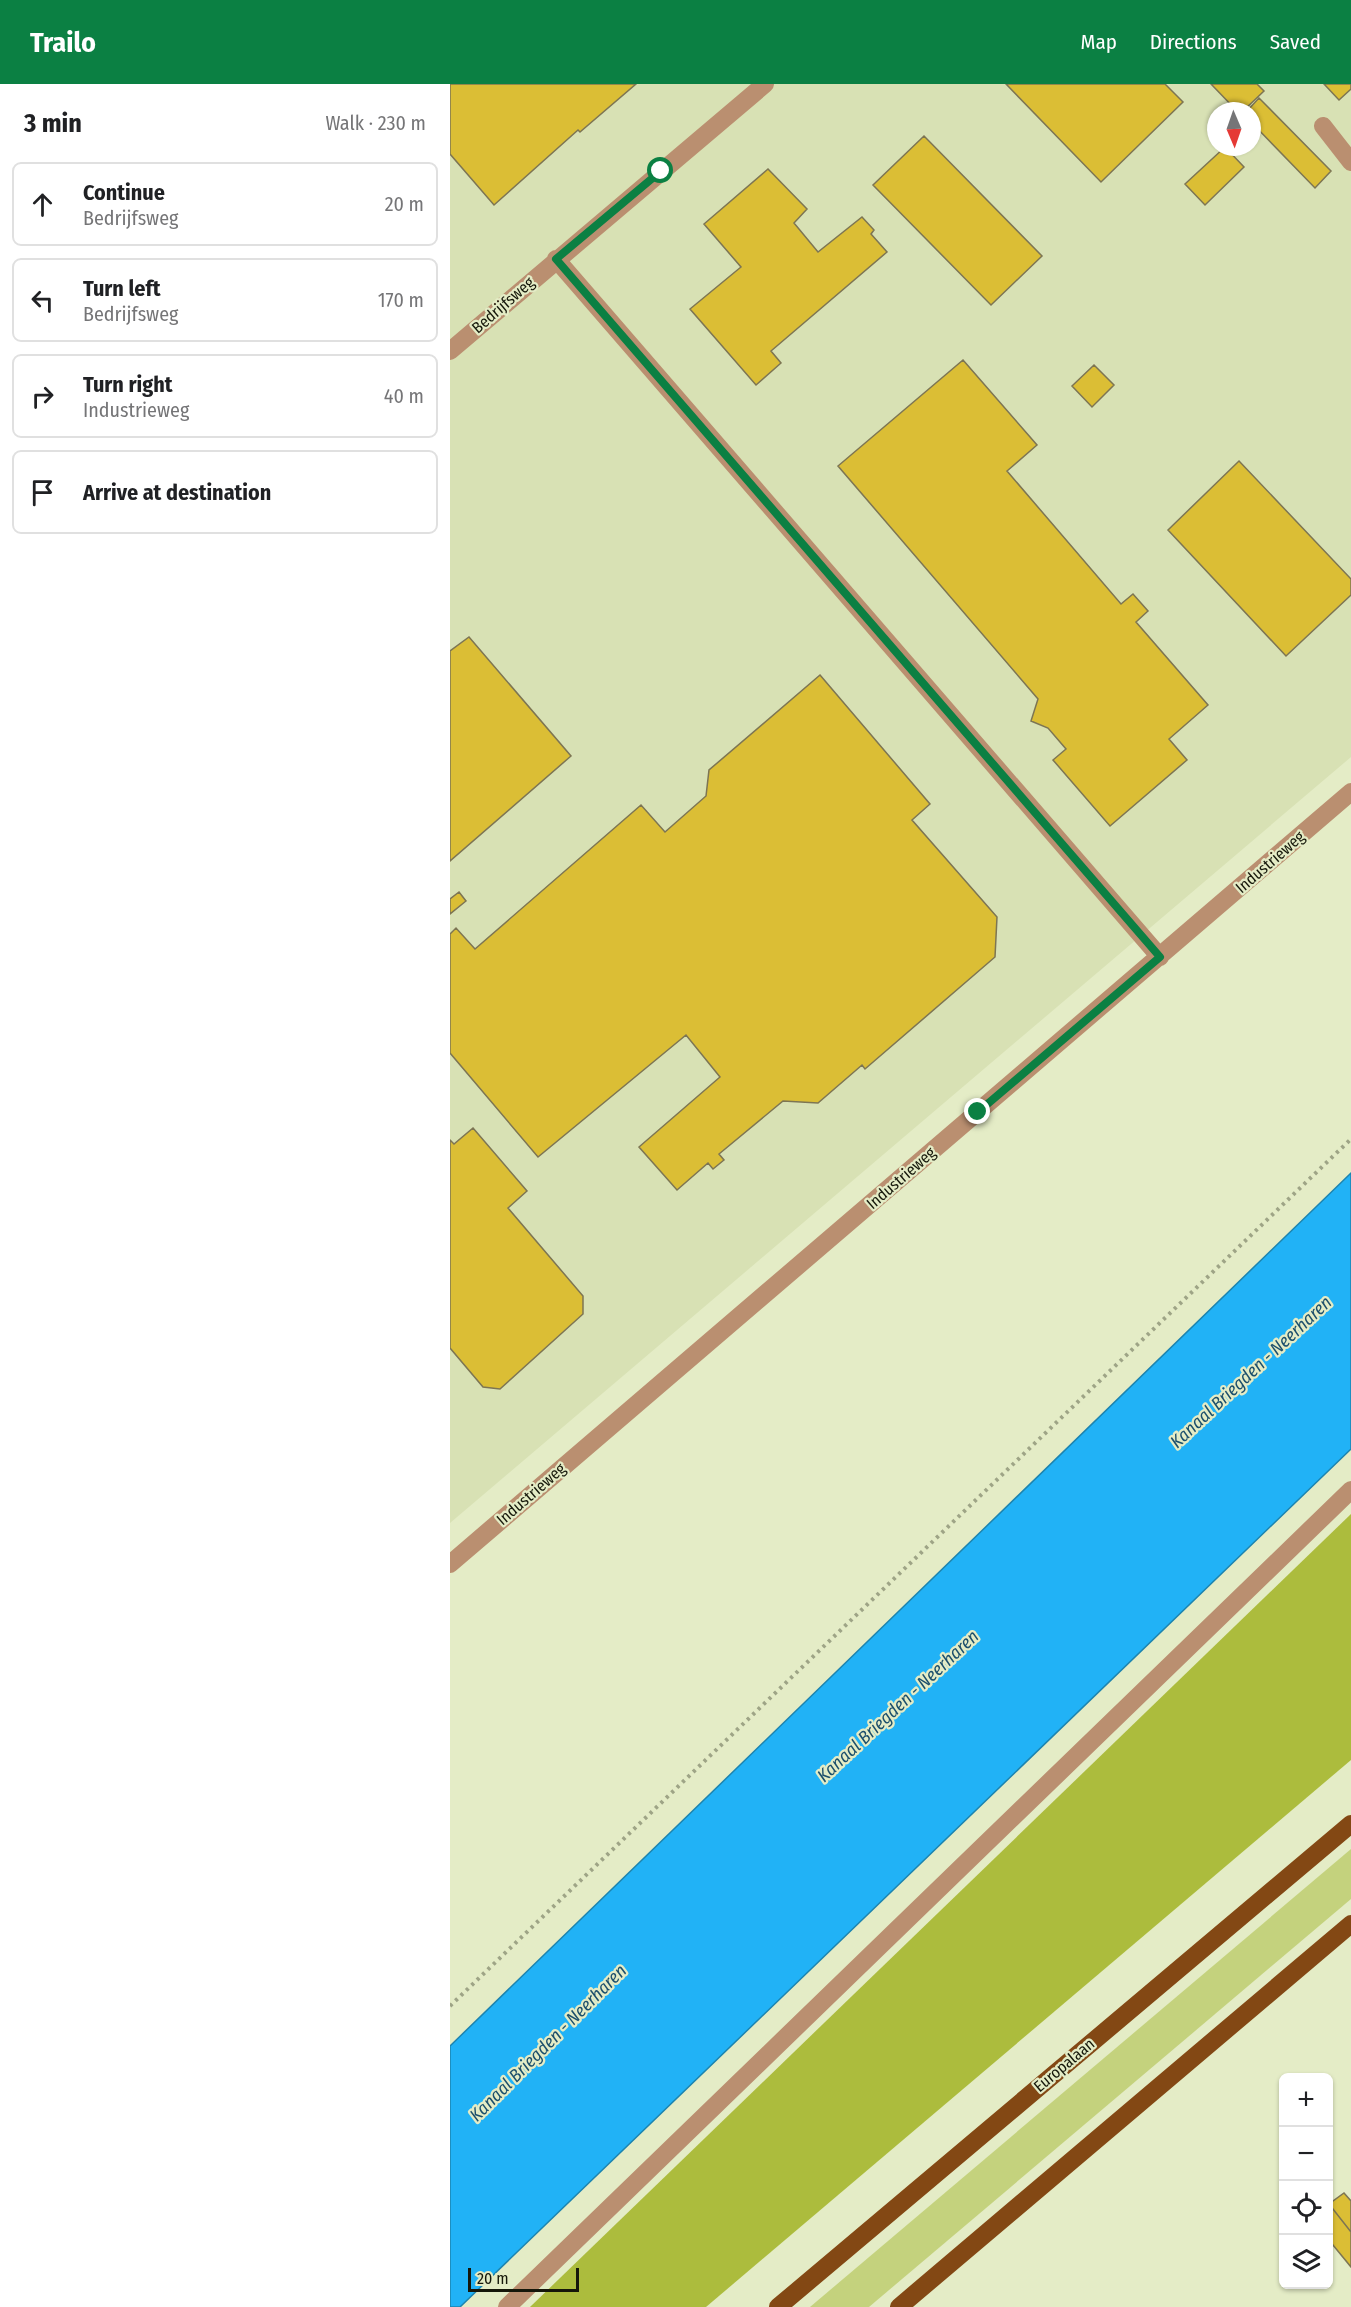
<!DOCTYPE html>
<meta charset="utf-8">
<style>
:root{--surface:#fff;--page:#f6f6f6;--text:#202124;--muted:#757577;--line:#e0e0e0;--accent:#0b8043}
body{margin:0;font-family:"Fira Sans Condensed",sans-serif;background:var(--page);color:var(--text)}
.controls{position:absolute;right:18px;bottom:18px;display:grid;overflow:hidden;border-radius:9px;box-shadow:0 2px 4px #0004}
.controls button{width:54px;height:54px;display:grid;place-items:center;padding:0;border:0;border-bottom:2px solid var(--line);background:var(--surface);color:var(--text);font:30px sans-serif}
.compass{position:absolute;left:757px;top:18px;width:54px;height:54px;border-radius:50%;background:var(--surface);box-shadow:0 2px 4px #0004;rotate:178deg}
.scale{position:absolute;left:18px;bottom:15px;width:111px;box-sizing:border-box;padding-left:6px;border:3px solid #15170a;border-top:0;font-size:16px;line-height:21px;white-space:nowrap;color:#15170a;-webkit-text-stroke:4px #e4ecc6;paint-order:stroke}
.stop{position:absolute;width:18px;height:18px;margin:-14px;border:4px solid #0b8043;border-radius:50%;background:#fff}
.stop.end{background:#0b8043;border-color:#fff;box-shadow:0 2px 6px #0008}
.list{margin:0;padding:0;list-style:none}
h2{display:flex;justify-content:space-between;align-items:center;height:78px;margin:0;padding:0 24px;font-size:26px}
h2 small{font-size:20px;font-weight:400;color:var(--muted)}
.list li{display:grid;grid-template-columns:39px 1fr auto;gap:18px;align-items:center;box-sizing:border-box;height:84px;margin:0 12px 12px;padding:0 12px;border:2px solid var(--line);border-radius:9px}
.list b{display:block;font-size:22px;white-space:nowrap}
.list p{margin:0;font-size:20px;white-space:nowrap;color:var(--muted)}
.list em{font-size:20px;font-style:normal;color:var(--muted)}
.icon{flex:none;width:33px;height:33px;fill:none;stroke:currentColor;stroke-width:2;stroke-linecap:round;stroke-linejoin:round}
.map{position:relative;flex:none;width:901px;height:2223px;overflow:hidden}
header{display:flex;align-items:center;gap:36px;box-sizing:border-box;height:84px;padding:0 30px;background:var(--accent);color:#fff}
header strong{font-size:28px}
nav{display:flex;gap:33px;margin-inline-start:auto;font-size:21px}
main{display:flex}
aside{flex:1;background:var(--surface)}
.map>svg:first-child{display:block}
</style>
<header>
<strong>Trailo</strong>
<nav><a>Map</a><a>Directions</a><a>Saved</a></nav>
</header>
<main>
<aside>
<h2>3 min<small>Walk · 230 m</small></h2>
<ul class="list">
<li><svg class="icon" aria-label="ahead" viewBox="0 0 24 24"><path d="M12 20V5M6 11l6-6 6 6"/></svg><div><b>Continue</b><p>Bedrijfsweg</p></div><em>20 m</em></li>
<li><svg class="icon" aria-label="left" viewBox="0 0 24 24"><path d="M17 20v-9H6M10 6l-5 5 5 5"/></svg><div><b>Turn left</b><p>Bedrijfsweg</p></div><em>170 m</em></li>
<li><svg class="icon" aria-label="right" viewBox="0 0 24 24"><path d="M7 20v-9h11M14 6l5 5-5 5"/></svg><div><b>Turn right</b><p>Industrieweg</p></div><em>40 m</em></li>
<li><svg class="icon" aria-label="arrive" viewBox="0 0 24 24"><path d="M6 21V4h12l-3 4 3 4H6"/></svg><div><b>Arrive at destination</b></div></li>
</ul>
</aside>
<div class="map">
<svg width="901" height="2223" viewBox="0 0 901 2223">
<rect width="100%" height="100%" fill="#e4ecc6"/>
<path fill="#d8e1b4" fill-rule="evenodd" d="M0,0h901v673l-901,766zM766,27h36v36h-36z"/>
<path fill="#c4d27d" d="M901,1765v50l-482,408h-59z"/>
<path fill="#acbc3d" d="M901,1430v246l-645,547h-176z"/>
<path fill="#21b2f6" stroke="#1d84af" stroke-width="1.5" d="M901,1089v276l-891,858h-10v-261z"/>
<path fill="#dbbe35" stroke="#7d7553" stroke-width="1.5" d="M0,0h186l-56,48 -2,-2 -84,75 -44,-51z
M556,0h159l18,18 -82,80z
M761,0h46l7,7 -21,20h-6z
M874,0h27v5l-12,11z
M809,14l72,73 -16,17 -63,-65v-12h-5z
M474,52l118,120 -51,49 -118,-120z
M775,63l19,20 -39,38 -20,-21z
M318,85l39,40 -13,14 24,29 44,-35 12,13 -3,4 16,18 -116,99 10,12 -25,22 -66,-76 51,-42 -37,-43z
M513,276l74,85 -30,26 114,133 12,-10 15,17 -12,11 72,83 -39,34 18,21 -77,66 -57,-66 13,-11 -18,-21 -17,-7 7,-22 -200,-233z
M644,281l20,20 -22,22 -20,-21z
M789,377l112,118v16l-65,61 -118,-126z
M19,553l102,119 -121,105v-210z
M370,591l110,129 -18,16 85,97 -2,40 -130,112 -3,-4 -44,38 -35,-2 -64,53 5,6 -11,9 -5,-6 -31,27 -38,-43 81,-70 -34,-42 -148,122 -88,-104v-119l6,-6 19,21 166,-144 24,27 41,-36 3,-26z
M9,808l7,9 -16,13v-15z
M23,1044l54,63 -19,17 75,88v18l-83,75 -17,-2 -33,-39v-208l4,4z
M894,2109l7,8v31l-22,-28z
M879,2120l22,28v35l-23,-28z"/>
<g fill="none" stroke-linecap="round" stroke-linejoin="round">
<path stroke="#9ea486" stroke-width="4" stroke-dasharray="3 4.5" stroke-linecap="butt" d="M0,1922l901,-867"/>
<path stroke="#ba8f70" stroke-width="18" d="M873,42l28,36
M57,2223l844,-817"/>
<path stroke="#ba8f70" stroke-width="18" d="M106,175l604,698
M0,267l315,-267
M0,1480l901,-772"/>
<path stroke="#834814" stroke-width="18" d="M328,2223l573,-483
M449,2223l452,-383"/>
</g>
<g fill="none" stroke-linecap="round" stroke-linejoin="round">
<path stroke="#0b8043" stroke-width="8" d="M211,87l-105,88 604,698 -182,155"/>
</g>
<g text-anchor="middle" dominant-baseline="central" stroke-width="4.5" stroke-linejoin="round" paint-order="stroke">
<g font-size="16" fill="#15170a" stroke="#e4ecc6">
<text transform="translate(53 221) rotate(-41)">Bedrijfsweg</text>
<text transform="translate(820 778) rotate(-41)">Industrieweg</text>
<text transform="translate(451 1094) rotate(-41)">Industrieweg</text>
<text transform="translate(81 1410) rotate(-41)">Industrieweg</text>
<text transform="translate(614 1981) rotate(-40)">Europalaan</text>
</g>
<g font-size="18" font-style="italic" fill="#1c4f6c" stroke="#e4ecc6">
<text transform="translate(801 1288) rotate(-43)">Kanaal Briegden - Neerharen</text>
<text transform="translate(448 1622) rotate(-43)">Kanaal Briegden - Neerharen</text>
<text transform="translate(98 1959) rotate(-45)">Kanaal Briegden - Neerharen</text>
</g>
</g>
</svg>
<div class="controls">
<button>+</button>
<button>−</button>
<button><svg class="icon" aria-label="locate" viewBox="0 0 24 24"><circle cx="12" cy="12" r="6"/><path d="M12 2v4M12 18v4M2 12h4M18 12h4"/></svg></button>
<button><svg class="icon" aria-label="layers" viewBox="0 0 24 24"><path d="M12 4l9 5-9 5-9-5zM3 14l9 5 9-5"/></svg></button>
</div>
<svg class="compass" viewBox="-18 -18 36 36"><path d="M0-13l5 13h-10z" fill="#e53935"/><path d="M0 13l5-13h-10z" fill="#757577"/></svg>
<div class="scale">20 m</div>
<div class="stop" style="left:211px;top:87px"></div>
<div class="stop end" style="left:528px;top:1028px"></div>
</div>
</main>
